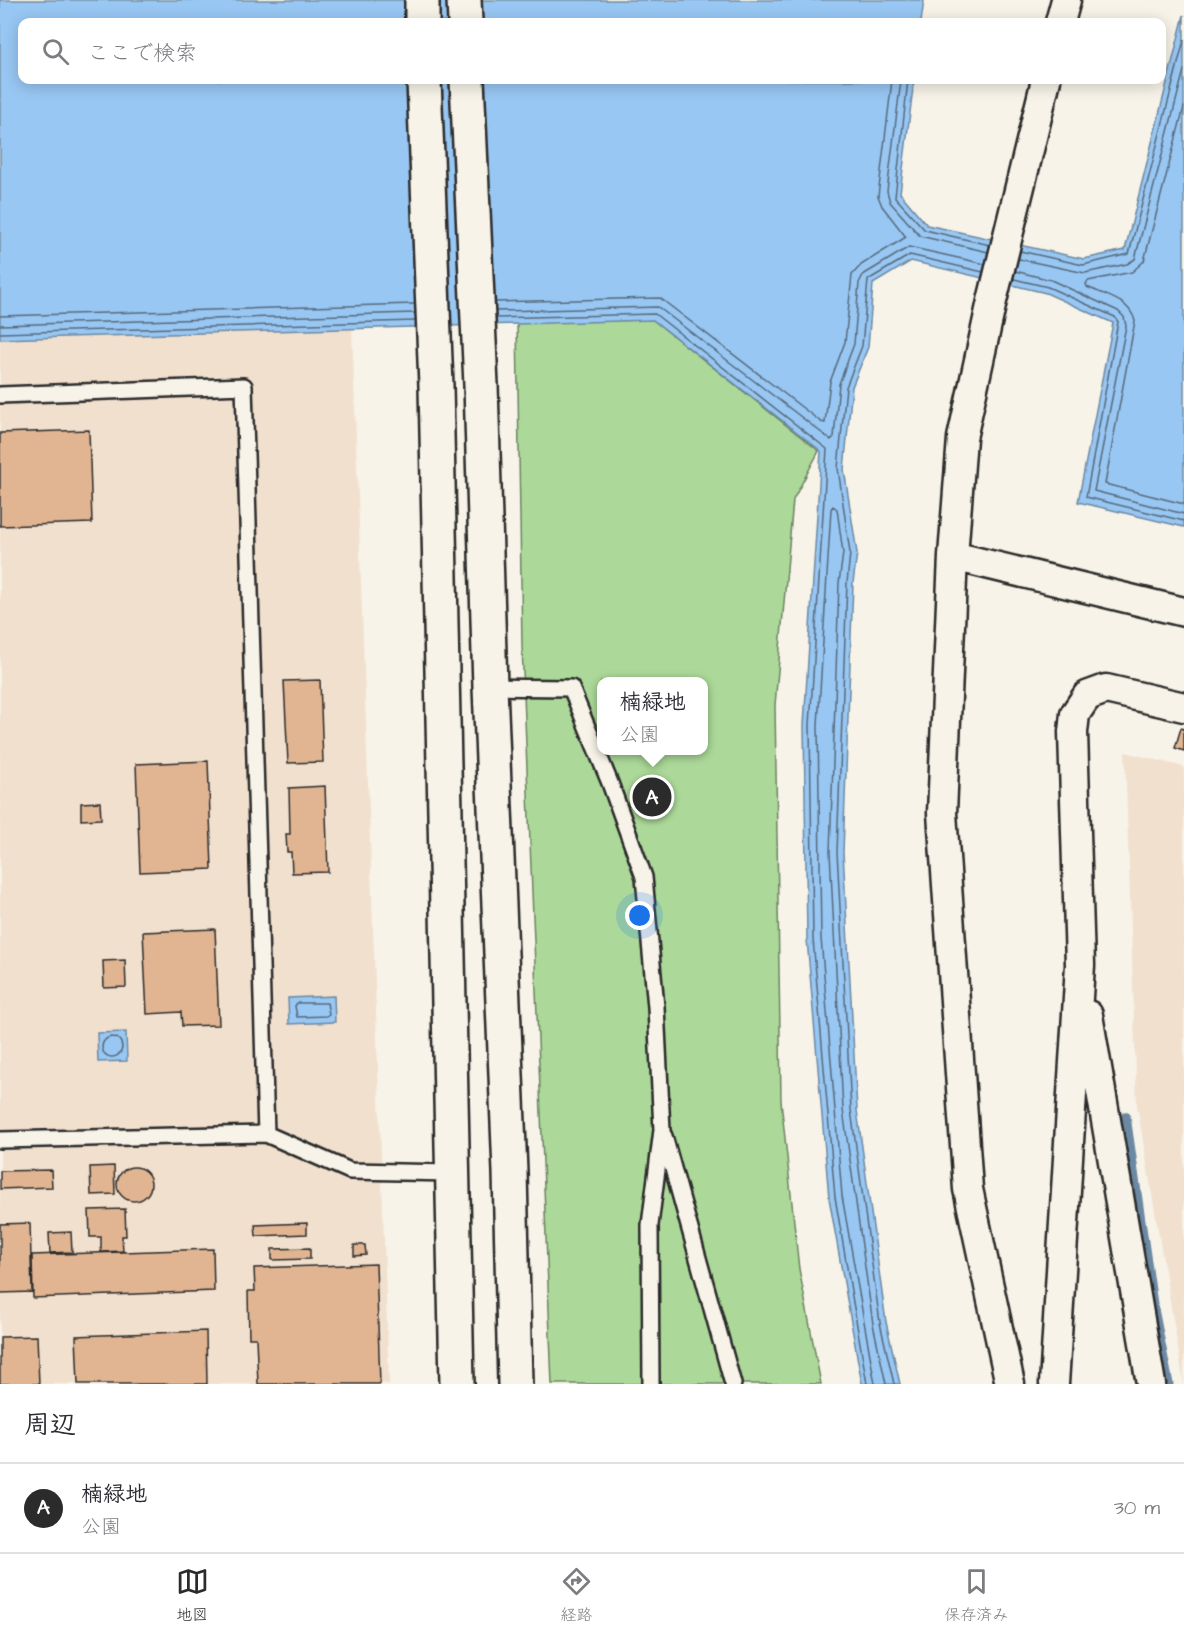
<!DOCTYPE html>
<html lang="ja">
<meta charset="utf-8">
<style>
:root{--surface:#fff;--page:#f2f2f3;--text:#2b2b33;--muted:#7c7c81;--line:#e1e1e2;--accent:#2b2b2b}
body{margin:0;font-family:"Architects Daughter","Klee One",sans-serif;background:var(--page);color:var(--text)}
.you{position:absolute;left:640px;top:916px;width:21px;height:21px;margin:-15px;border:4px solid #fff;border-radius:50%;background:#1a73e8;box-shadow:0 0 0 9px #1a73e833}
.badge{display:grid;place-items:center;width:39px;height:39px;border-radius:50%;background:var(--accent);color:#fff;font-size:20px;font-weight:700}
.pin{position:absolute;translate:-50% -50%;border:3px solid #fff;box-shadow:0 2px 6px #0006}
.popup{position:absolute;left:597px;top:677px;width:111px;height:78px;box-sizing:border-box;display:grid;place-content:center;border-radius:12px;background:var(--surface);filter:drop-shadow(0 2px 4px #0005);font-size:20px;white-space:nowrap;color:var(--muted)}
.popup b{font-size:22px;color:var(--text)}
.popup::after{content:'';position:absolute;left:50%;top:100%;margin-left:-12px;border:12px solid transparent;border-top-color:var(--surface)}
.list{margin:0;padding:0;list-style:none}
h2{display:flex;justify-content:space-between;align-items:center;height:78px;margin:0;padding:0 24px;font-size:26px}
h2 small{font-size:20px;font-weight:400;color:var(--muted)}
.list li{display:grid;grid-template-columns:39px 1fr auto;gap:18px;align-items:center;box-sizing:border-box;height:90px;padding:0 24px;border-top:2px solid var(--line)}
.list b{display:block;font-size:22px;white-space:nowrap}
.list p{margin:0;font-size:20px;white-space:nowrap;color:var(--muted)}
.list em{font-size:20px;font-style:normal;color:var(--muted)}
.icon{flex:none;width:33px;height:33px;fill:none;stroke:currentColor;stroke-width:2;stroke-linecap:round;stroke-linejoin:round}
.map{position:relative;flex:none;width:1184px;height:1384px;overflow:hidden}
.search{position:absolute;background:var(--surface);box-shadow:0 3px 15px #0003;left:18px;right:18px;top:18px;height:66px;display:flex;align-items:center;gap:15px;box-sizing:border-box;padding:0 21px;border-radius:12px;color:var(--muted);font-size:22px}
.sheet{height:168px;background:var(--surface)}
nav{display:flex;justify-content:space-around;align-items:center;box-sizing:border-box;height:84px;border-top:2px solid var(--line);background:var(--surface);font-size:16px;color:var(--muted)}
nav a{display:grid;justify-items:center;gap:3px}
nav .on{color:var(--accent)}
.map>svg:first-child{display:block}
</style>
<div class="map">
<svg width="1184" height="1384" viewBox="0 0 1184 1384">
<rect width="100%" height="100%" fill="#f7f3e8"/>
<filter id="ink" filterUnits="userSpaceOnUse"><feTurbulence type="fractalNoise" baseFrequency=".0167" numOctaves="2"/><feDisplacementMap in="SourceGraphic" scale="12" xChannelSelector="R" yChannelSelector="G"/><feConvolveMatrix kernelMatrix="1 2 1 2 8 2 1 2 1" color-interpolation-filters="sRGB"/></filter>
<g filter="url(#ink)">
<path fill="#f1e0ce" d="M352,326l37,1058h-389v-1046z
M1125,752l59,15v617l-47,-279z"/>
<path fill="#acd999" stroke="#6c8262" stroke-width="1.5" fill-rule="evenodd" d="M653,320l166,131 -26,49 -18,205 6,396 18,168 22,115h-269l-30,-739 -5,-323zM601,682h102v68h-102z"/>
<path fill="#98c7f3" stroke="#6c89a3" stroke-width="1.5" d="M0,0h924l-3,22h-899v58h892l-14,113 27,32 157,34 41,-9 59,-235v512l-106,-25 35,-179 -67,-30 -135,-32 -38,23 -5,63 -16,40 -8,82 13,84 -4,30 -10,269 14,258 29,212 14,62h-38l-33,-186 -22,-259 -3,-214 17,-274 -168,-131 -653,19z
M334,996l1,26 -46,2 -1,-26z
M126,1032l1,29 -29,1 -1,-29z"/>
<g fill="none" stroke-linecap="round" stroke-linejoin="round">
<path stroke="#57697b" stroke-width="1.5" d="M901,80l-14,111 3,11 30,34 68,16
M908,80l-13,117 30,33 65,15
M1184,107l-40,154 -12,11 -44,9 -2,3 1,3c17,8 43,13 48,34l-30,163 79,20
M1020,251l63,14 46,-11 55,-214
M1019,259l66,14 42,-9 8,-5 49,-189
M1015,271l36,9 67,31 6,6 2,9 -32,165 90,23
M1014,279l34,8 67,30 3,5 -32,175 98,24
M495,302l165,-4 161,124 4,1 5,-41 15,-40 7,-67 9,-10 45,-28 -24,-31 -4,-10 14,-116
M496,311l162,-4 173,133 3,-3 5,-53 15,-40 5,-61 4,-8 46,-28 76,17
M0,316l415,-12
M496,318l159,-4 172,135 -17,276 3,214 22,258 32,187
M0,325l415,-12
M0,333l415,-12
M297,1003h30l2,11 -3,2 -29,1 -2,-11z
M102 1047a10 10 0 1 1 20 0a10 10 0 1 1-20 0Z
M875,1384l-33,-188 -21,-258 -3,-213 13,-216 2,-3 4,3 6,44 -4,30 -9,269 13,258 30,214 13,60
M894,1384l-14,-61 -29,-213 -14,-258 10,-269 3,-30 -12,-85 8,-81 16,-41 6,-66 42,-25 73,17"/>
<path stroke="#6c89a3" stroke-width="9" d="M1126,1116l27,188 16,80"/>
</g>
<path fill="#e2b592" stroke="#2b2b2b" stroke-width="1.5" d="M89,430l3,93 -92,3v-93z
M320,680l3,82 -35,1 -4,-82z
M1181,728l3,1v22l-9,-3z
M208,761l4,108 -72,3 -4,-108z
M325,786l3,86 -36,1 -1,-21h-4l-1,-18h4l-1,-46z
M100,802l1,17 -20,1v-17z
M215,929l4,96 -37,1 -1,-14 -34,2 -4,-82z
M125,960l1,27 -22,1 -1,-27z
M114,1166l1,28 -24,1 -1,-28z
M117 1184a17 17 0 1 1 34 0a17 17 0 1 1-34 0Z
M51,1170l1,17 -52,2v-18z
M125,1209l1,27h-4l1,15 -22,1v-15h-11l-1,-27z
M30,1223l2,69 -32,1v-69z
M307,1223v11l-51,2 -1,-11z
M71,1232l1,20 -22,1 -1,-20z
M354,1245h11l1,10 -12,1z
M310,1248v11l-38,1v-11z
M213,1249l1,42 -181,7 -1,-43z
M376,1264l4,120h-122l-2,-46h-7l-1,-47h7l-1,-23z
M206,1331l1,53h-129l-2,-48z
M37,1336l2,48h-39v-47z"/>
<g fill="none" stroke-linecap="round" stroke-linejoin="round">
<g stroke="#2b2b2b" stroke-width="20">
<path id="lane" d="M0,395l244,-9 22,748
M490,687l81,1 39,95 34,94 12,130 6,123 -12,95 1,159
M664,1136l69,248
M0,1140l266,-6 84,37 102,2"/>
</g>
<g stroke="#2b2b2b" stroke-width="33">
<path id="street" d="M1060,22l6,-22
M953,556l231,56
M1088,1015l63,369
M1010,1384l-42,-195 -26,-376 11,-257 9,-118 30,-137 54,-221
M1054,1384l26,-419 -7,-233 2,-18 12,-18 19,-7 78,18"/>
</g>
<g stroke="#2b2b2b" stroke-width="38">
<path id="secondary" d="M422,0v22
M464,0l1,22
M424,80l12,306 21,998
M467,80l14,305 9,302 20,485 5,212"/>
</g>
<use href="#lane" stroke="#f7f3e8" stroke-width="15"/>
<use href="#street" stroke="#f7f3e8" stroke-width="28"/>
<use href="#secondary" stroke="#f7f3e8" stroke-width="33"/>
</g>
</g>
</svg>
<div class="you"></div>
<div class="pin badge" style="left:652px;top:797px">A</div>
<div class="popup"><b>楠緑地</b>公園</div>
<div class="search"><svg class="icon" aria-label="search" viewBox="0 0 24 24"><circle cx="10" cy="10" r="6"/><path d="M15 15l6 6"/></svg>ここで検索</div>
</div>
<section class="sheet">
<h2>周辺<small></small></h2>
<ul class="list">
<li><span class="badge">A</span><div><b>楠緑地</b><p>公園</p></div><em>30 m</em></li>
</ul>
</section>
<nav>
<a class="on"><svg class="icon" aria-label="map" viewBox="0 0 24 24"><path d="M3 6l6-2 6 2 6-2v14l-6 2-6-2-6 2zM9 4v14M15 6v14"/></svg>地図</a>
<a><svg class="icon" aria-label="directions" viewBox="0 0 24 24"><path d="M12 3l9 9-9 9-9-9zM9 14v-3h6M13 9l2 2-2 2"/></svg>経路</a>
<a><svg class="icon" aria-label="saved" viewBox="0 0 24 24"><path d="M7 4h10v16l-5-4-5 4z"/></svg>保存済み</a>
</nav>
